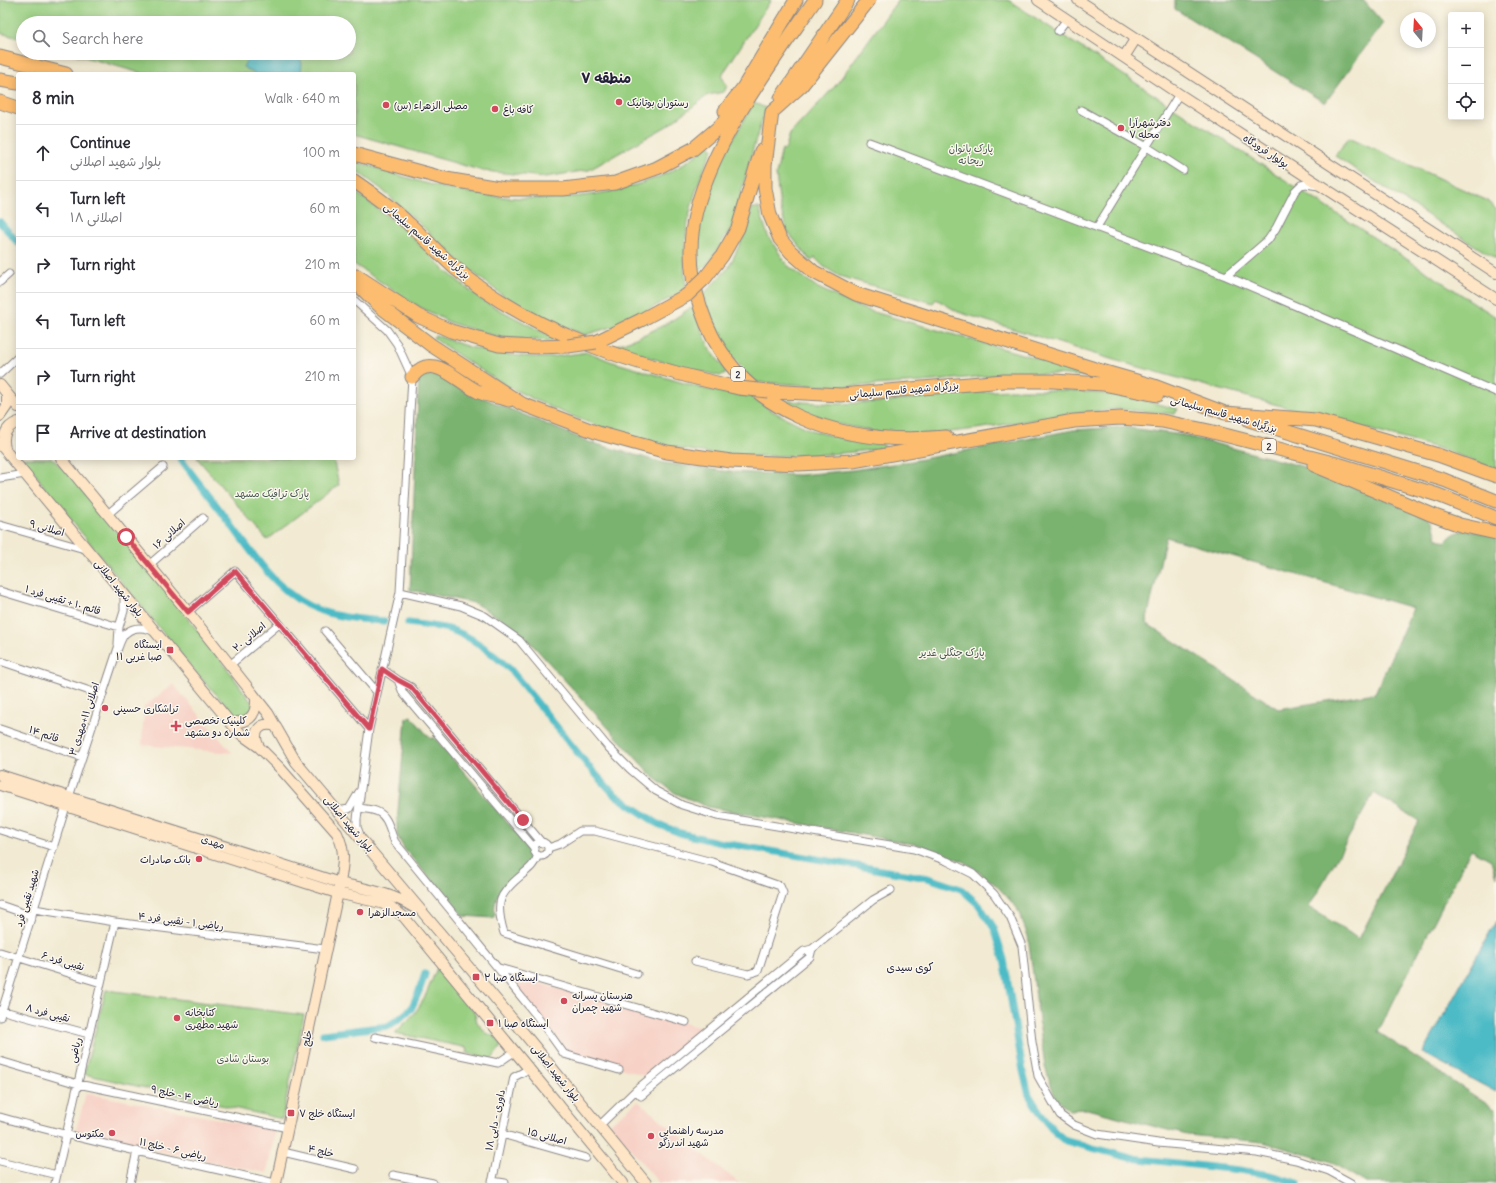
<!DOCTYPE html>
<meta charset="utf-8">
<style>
:root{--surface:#fff;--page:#f7f7f7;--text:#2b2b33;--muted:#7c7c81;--line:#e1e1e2}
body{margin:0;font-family:Delius,"Playpen Sans Arabic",sans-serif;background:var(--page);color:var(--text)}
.controls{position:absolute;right:12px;top:12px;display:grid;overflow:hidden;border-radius:4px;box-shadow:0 2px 10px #0003}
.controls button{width:36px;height:36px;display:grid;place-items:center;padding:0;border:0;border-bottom:1px solid var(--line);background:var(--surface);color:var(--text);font:20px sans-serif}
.compass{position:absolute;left:1400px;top:12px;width:36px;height:36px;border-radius:50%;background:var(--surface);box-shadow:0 2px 10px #0003;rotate:342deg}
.stop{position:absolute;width:12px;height:12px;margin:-9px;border:3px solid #d1495b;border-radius:50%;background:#fff}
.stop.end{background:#d1495b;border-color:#fff;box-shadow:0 1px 4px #0008}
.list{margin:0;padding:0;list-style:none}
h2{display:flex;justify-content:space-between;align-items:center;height:52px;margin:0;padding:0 16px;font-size:17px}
h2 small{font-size:13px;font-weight:400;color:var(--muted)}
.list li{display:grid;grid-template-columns:26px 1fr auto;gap:12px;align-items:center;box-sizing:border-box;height:56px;padding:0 16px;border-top:1px solid var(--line)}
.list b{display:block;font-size:15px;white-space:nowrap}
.list p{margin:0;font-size:13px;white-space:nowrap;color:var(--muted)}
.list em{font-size:13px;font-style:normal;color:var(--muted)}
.icon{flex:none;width:22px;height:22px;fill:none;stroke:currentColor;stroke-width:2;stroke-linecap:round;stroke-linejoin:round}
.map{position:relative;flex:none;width:1496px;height:1183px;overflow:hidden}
.search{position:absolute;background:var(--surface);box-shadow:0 2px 10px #0003;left:16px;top:16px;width:340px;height:44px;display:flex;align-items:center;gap:10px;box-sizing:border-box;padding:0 14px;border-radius:22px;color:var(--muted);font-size:15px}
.panel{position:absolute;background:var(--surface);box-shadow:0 2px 10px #0003;left:16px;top:72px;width:340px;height:388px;border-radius:4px}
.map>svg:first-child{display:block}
</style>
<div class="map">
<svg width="1496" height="1183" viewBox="0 0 1496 1183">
<rect width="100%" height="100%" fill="#fbf7ec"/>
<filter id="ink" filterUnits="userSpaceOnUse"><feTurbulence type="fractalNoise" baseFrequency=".025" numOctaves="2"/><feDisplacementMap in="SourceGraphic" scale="8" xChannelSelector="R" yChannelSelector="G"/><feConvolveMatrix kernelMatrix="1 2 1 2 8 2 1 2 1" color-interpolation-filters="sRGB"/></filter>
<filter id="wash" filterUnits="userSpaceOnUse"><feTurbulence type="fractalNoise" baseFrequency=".012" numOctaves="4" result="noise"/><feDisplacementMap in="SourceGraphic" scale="16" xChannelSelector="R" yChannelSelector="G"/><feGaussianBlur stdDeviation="0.9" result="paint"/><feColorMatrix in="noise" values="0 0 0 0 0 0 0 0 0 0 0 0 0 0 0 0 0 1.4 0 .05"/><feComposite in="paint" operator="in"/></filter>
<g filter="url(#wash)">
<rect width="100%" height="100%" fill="#f2ead2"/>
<path fill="#f7d1c6" d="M173,684l59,69 -90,-8 2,-38z
M502,973l200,55 -54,49 -82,-27z
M86,1093l189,37 -8,43 -192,-39z
M638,1101l58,48 43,34h-80l-49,-59z"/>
<path fill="#99cf81" stroke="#5e785e" d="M0,0h771l-47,72 -2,5 5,9 -3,6 -16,3 -41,31 -78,44 -44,7 -62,-6 -129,-37v-60h-210l-73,-21h278v-30h-326v16l-23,-6z
M898,0h110l488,317v152l-58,-21 -231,-62 -93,-26 -156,-48 -22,-13 -3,4 -94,-27 -16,-10 -8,-8 -4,3 -24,-30 -7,-24 -4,-32 6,-26 3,1 5,-16 46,-49z
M754,103l12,5 -11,34 -23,84 -22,35 -11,11c0,-11 -1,-23 -1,-34 4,-50 31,-92 56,-135z
M1349,137l137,63 10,9v50l-161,-103z
M709,145l4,4c-21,43 -33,88 -27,137l-8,8 -57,30 -36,11 -35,-14 -45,-24 -43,-33 -44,-42 -38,-34 -26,-19v-8c30,9 60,20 90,27 69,15 148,16 214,-11 19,-7 36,-20 51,-32z
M354,191l50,38 42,42 37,30 71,37v3l-52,-3 -51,-15 -39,-20 -58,-39z
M752,208h7l9,28 19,29 31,23 45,21 233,66 -1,2 -42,-3h-45l-86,8 -82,5 -86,-5 -29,-34 -14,-26 -8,-27 26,-28 16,-34z
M690,308l3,1 17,40 17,23 -7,4 -53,-13 -53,-17c29,-10 52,-20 76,-38z
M435,335l34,12 41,8 34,3 44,-6 22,9 94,28 49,8 19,14 39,19 36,10 37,4v4c-39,6 -78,8 -118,8 -12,0 -24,1 -36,0 -74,-8 -147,-31 -213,-65 -29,-15 -57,-35 -84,-53z
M1010,390h57l58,6 53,13 -3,5 -56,-5 -43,4 -100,16 -44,5h-45l-70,-14 -41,-20 26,2 36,2 43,-2 85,-9z
M22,458h30l19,18 145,177 36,50 1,6 -8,9 -7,-1 -42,-44 -147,-180 -16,-22z
M197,458h136l6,27 -72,55z
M437,968l37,43 3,11 9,11 10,4 6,8 -10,14 -25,-6 1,-5 -73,-15 20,-20 9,-14z
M106,990l198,25 -22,104 -198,-45z"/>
<path fill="#7ab26f" stroke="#4e6a55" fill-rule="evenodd" d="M1175,0h188l20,23 -58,80 -150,-94z
M436,370l43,26 110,46 75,21 67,9 68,3 54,-5 59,-9 161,-31 49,-3 61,8 118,31 129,52 3,4 4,16 8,4c17,-19 29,-10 51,-6v341l-5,-17 -20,-11 -93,183 118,78v73h-130l-37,-22 -66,-19 -76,-7 -100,-26 -18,1 -14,-13 -10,-30 -17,-131 -11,-28 -21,-23 -31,-23 -46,-17 -211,-38 -33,-14 -21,-15 -125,-137 -21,-18 -34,-20 -64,-13 9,-216zM1166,537l247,71 -38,85 -97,16 -132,-86zM1374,793l45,28 -60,118 -50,-32z
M411,716l20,23 3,-2 97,113c5,21 -12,21 -23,32 -10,9 -15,21 -13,33l-2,3 -30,-2 -59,-67 -7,-14v-12l9,-105z"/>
<path fill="#4dbbc6" stroke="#386e80" d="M275,53h22l5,10 -1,11h-45l-13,-7c6,-15 14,-6 25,-7z
M1496,921v171l-73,-39z"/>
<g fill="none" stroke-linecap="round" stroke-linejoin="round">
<path stroke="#4dbbc6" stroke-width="7" d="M0,222l18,21
M180,458c17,23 35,45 52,68 25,33 48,71 89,85 20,7 42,8 63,10
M408,623c13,2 27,3 40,6 23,6 45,25 62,40l80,99 24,26 44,30 22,9 37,9 211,36 33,11 18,16 15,23 10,31 19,112 6,24 14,22 12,15 11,9 65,17 108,12 31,5 28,8
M323,1034l65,-8 11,-7 12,-10 8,-18 6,-17"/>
</g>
</g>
<g filter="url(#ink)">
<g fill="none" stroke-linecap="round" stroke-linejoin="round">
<g stroke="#8a8686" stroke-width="9">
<path id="street" d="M1058,31l9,-12
M1081,110l66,37 36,23
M869,142l357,134 270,116
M1097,227l82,-133
M1226,276l42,-36 8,-12 19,-37 6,-6 5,-1 13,2
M0,282l9,-8
M354,300l33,30 10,14 15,33 -12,215 -31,137 -12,90v8l3,8
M0,374l18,-17
M0,478l25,-4
M108,514l55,-47
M0,525l88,25
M149,565l54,-47
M0,591l119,36
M400,592l61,14 24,10 34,24 88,106 23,23 26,22 26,14 35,11 197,33 33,12 26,13 21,20 16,23 12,29 10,96 6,34 22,39 14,10 23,9 61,9 99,9 39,8 33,11 22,12
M188,612l47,-41 134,158
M325,631l52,61
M118,644l1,-17 5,-16v-17
M0,661l102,34
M230,665l49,-41
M382,669l16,11 13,7 131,156
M398,680l5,13 132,156
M0,729l82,28
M359,808c6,1 14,1 19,4 11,5 12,21 17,30l141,173 28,39 55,16
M337,811l12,-2 10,-17
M0,830l54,17
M534 849a7 7 0 1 1 14 0a7 7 0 1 1-14 0Z
M548,848l12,-4 20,-13h15l117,31 68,24 3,7 -25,78 -10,3 -53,-13
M538,855c-3,9 -8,13 -15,19 -25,20 -28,29 -19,59l133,41
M0,905l32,11
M34,909l81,13 210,27
M0,952l101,31
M499,968l187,54
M0,1010l89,24
M0,1017l69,-220 49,-149c2,-5 4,-12 8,-15 8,-7 20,-6 28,-1
M375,1037l123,26 16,-11
M0,1061l78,23 210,44
M636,1090l5,6 169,-139 2,-8
M0,1117c91,26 183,44 275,66
M599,1126l37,-36 168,-139 8,-2 61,-49 18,-10
M502,1134l84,24
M283,1152l72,17
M0,1161l57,14
M393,1175l40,8
M492,1181l13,2
M55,1183l60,-261
M130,1183l7,-32
M492,1183l22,-106 15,-8"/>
</g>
<g stroke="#8a8686" stroke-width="12">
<path id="secondary" d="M1038,0l141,94 317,205
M1078,0l418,273
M1124,57l12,-19
M0,385l18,22
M0,416l7,-10v-12
M0,444l229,277 13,14 17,12 21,21 57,65c9,19 6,30 3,50l-64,300
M6,451c-5,-13 -1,-24 12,-29
M61,458l127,154 80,101 28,49 209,248 141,173
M229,721c18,4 28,-4 27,-23
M259,747c-8,-15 1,-26 17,-21
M0,775l340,108c25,6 52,10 75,25
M0,785l337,108 44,10 10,4 13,10 219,266"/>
</g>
<g stroke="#8a8686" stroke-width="15">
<path id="highway" d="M815,0c-43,63 -100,137 -119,211 -8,32 -6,66 5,98 35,106 143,138 245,128
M869,0l-68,86 -29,26 -7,53v23l5,27 10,24 11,13 23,20 42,22 242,76 56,16 71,27 91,7 122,35 58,21
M0,57l66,17
M0,80l18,3
M781,98l67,-98
M0,102l18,6
M725,111l18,-23 53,-88
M354,154l92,25 59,10h58l52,-6 42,-15 36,-19 26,-22 19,-20
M354,181c19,13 39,27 55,43 16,14 30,30 46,44 78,66 186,99 284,120
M357,276l61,40 33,15 48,14 36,2 33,-1
M705,278l17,-22 16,-28 23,-77
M354,281l27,26 50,38 91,59 76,29 69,19 64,9 68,3 54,-3 221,-40 46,-3 42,3 47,10 132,34 97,30 58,23
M596,342l45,-22 46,-25
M412,377c20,-27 45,5 67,15 9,4 21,5 30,8
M768,391l73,4 163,-14h49l50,3 54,11
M1249,420l195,60 52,21
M1314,465l121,51 25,9 36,8"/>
</g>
<use href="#street" stroke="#fff" stroke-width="7"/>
<use href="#secondary" stroke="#fee5c5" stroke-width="10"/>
<use href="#highway" stroke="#fcbd6f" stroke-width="13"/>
<g stroke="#8a8686" stroke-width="15" stroke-linecap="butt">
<path id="highway-bridge" d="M687,295l18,-17
M568,346l28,-4
M739,388l29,3"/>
</g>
<use href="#highway-bridge" stroke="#fcbd6f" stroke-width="13"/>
</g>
</g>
<g fill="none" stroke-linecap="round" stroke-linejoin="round" filter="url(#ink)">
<path stroke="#d1495b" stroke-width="5" d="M126,537l62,75 47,-41 134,158 13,-60 16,11 13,7 112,133"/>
</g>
<g fill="#d1495b" stroke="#fbf7ec" stroke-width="1.5">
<circle cx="619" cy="102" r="4"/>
<circle cx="386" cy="105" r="4"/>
<circle cx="495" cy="109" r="4"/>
<circle cx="1121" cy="128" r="4"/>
<rect x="166" y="646" width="8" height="8" rx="2"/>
<circle cx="105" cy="708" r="4"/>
<path d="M174 720h4v4h4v4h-4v4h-4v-4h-4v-4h4z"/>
<circle cx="199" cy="859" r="4"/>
<circle cx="360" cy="912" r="4"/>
<rect x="472" y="973" width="8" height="8" rx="2"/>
<circle cx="564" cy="1001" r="4"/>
<circle cx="177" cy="1018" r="4"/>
<rect x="486" y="1019" width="8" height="8" rx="2"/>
<rect x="287" y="1109" width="8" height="8" rx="2"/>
<circle cx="112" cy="1133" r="4"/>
<circle cx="651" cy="1136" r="4"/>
</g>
<g text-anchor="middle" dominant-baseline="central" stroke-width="3" stroke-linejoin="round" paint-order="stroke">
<g fill="#fbf7ec" stroke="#636270" stroke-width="1">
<rect x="731" y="367" width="14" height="14" rx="3"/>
<rect x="1262" y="439" width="14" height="14" rx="3"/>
</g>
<g font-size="9" font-weight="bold" fill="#22223b">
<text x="738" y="374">2</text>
<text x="1269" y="446">2</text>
</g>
<g font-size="10" fill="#22223b" stroke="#fbf7ec" text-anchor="start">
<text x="627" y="102">رستوران بوتانیک</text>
<text x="394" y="105">مصلی الزهراء (س)</text>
<text x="503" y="109">کافه باغ</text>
<text x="1129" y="122">دفترشهرآرا<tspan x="1129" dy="12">محله ۷</tspan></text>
<text x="162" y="644" text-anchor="end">ایستگاه<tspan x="162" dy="12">صبا غربی ۱۱</tspan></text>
<text x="113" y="708">تراشکاری حسینی</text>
<text x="185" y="720">کلینیک تخصصی<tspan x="185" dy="12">شمار‌ه دو مشهد</tspan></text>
<text x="191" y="859" text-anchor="end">بانک صادرات</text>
<text x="368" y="912">مسجدالزهرا</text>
<text x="484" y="977">ایستگاه صبا ۲</text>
<text x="572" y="995">هنرستان پسرانه<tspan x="572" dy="12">شهید چمران</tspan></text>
<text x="185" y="1012">کتابخانه<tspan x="185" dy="12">شهید مطهری</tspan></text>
<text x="498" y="1023">ایستگاه صبا ۱</text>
<text x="299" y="1113">ایستگاه خلج ۷</text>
<text x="659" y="1130">مدرسه راهنمایی<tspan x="659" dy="12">شهید اندرزگو</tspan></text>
<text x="104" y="1133" text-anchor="end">مکتوس</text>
</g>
<g font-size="10" fill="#465650" stroke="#fbf7ec">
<text x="971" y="148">پارک بانوان<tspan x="971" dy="12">ریحانه</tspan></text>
<text x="272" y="493">پارک ترافیک مشهد</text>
<text x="952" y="652">پارک جنگلی غدیر</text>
<text x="243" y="1058">بوستان شادی</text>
</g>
<g font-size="10" fill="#22223b" stroke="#fbf7ec">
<text transform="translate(1266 151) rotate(33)">بولوار فرودگاه</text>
<text transform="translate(427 241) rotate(41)">بزرگراه شهید قاسم سلیمانی</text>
<text transform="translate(904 390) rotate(-5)">بزرگراه شهید قاسم سلیمانی</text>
<text transform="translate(1224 414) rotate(16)">بزرگراه شهید قاسم سلیمانی</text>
<text transform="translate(47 528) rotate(16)">اصلانی ۹</text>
<text transform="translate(169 534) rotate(-42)">اصلانی ۱۶</text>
<text transform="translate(119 588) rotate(51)">بلوار شهید اصلانی</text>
<text transform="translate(63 600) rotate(17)">قائم ۱۰ + تقیبی فرد ۱</text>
<text transform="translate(249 637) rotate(-40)">اصلانی ۲۰</text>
<text transform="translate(84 719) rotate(-72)">اصلانی ۱۱+مهدی ۳</text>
<text transform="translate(44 734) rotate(19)">قائم ۱۴</text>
<text transform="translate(349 824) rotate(50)">بلوار شهید اصلانی</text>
<text transform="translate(213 842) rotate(18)">مهدی</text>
<text transform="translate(27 898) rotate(-73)">شهید نقیبی فرد</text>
<text transform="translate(181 921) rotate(7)">ریاضی ۱ - نقیبی فرد ۴</text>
<text transform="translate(63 961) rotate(17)">نقیبی فرد ۶</text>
<text transform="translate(48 1013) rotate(15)">نقیبی فرد ۸</text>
<text transform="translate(307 1038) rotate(-78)">خلج</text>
<text transform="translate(75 1050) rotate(-77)">ریاضی</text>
<text transform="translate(556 1073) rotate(51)">بلوار شهید اصلانی</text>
<text transform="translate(185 1096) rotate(12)">ریاضی ۴ - خلج ۹</text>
<text transform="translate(495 1120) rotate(-78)">داوری - دایی ۱۸</text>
<text transform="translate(547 1136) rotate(15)">اصلانی ۱۵</text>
<text transform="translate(173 1149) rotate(13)">ریاضی ۶ - خلج ۱۱</text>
<text transform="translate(321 1151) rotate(13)">خلج ۴</text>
</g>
<g font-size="11" fill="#22223b" stroke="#fbf7ec">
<text x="910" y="967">کوی سیدی</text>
</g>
<g font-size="14" font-weight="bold" fill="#22223b" stroke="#fbf7ec">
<text x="606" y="78">منطقه ۷</text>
</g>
</g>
</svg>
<div class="controls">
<button>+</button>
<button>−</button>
<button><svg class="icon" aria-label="locate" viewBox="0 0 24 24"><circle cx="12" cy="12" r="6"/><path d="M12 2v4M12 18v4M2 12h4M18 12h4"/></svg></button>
</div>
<svg class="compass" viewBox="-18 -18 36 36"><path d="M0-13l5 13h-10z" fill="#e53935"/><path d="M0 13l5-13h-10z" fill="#7c7c81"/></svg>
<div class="stop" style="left:126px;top:537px"></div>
<div class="stop end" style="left:523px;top:820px"></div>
<div class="search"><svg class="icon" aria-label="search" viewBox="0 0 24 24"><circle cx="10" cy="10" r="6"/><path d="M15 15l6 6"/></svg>Search here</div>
<section class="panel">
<h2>8 min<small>Walk · 640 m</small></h2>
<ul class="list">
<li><svg class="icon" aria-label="ahead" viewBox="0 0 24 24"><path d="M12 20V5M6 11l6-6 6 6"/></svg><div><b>Continue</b><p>بلوار شهید اصلانی</p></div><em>100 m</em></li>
<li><svg class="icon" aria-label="left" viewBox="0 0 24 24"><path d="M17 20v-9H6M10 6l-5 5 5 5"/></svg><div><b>Turn left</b><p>اصلانی ۱۸</p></div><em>60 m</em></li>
<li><svg class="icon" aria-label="right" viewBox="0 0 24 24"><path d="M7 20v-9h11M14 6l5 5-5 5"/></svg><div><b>Turn right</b></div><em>210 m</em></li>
<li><svg class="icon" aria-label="left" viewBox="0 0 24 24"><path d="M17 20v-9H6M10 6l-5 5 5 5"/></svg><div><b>Turn left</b></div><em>60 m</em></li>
<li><svg class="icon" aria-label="right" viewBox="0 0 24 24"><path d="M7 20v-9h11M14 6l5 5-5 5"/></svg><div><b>Turn right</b></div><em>210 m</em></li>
<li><svg class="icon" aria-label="arrive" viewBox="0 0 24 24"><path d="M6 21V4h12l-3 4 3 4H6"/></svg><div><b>Arrive at destination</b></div></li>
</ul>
</section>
</div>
